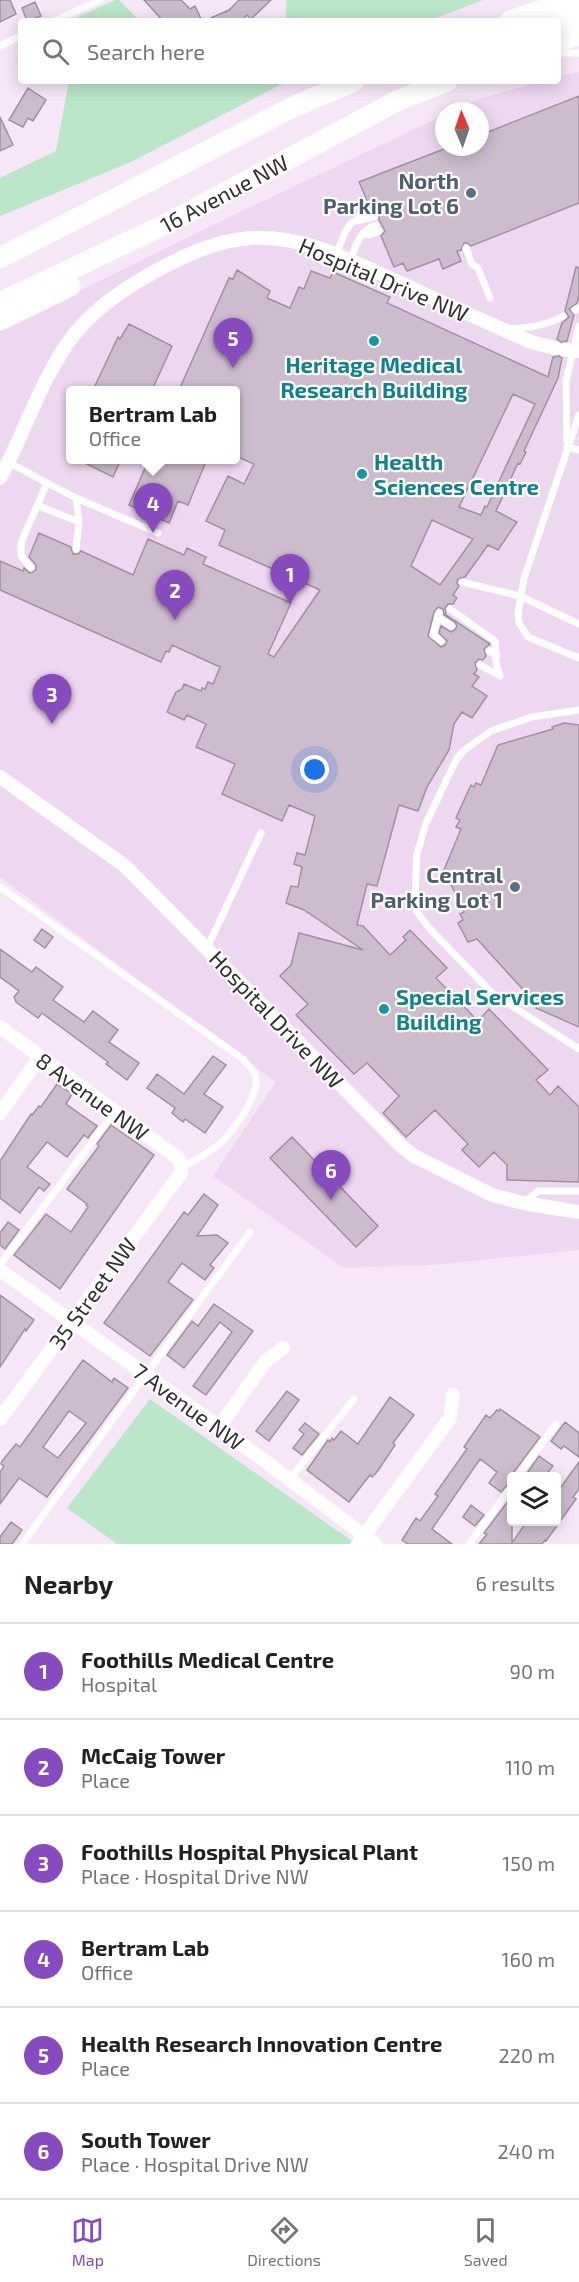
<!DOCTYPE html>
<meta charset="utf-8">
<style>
:root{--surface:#fff;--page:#f6f6f6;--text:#202124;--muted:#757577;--line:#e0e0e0;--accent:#874abf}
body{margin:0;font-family:"Exo 2",sans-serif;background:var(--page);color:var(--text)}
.controls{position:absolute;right:18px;bottom:18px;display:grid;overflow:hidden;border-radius:6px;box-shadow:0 3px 15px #0003}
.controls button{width:54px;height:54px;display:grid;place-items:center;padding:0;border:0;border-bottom:2px solid var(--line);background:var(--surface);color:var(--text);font:30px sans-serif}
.compass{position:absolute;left:435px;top:102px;width:54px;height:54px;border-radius:50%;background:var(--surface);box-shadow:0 3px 15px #0003;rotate:358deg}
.you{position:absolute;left:315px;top:770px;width:21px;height:21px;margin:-15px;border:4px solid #fff;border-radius:50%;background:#1a73e8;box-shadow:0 0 0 9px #1a73e833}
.badge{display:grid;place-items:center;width:39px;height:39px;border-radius:50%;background:var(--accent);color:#fff;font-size:20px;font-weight:700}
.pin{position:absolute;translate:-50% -50px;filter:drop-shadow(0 2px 3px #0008)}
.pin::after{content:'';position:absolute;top:32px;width:21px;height:18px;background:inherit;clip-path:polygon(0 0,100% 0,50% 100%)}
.popup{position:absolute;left:66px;top:386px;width:174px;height:78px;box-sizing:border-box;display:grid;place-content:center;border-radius:6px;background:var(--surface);filter:drop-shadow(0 2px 4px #0005);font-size:20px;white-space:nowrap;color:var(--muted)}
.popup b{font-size:22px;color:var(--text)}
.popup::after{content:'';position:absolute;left:50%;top:100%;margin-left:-12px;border:12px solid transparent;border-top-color:var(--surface)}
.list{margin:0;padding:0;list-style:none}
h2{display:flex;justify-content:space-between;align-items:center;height:78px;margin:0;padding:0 24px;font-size:26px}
h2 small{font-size:20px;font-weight:400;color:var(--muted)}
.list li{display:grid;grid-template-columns:39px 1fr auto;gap:18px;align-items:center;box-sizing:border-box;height:96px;padding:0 24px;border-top:2px solid var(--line)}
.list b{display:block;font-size:22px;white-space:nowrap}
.list p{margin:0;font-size:20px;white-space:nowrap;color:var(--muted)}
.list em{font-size:20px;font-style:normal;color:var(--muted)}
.icon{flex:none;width:33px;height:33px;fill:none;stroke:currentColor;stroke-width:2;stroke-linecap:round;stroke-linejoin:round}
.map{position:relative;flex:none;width:579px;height:1544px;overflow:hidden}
.search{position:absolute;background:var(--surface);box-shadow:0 3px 15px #0003;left:18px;right:18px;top:18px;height:66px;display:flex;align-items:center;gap:15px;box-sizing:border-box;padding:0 21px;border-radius:6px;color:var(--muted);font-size:22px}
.sheet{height:654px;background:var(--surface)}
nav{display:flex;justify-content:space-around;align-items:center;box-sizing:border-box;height:84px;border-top:2px solid var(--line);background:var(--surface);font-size:16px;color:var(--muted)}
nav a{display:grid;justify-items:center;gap:3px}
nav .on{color:var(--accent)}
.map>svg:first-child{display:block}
</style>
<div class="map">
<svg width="579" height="1544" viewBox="0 0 579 1544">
<rect width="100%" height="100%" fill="#f7e5f8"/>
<path fill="#eed7f0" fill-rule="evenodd" d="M579,72v1178l-147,15 -88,3 -131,-92 63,-94 -276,-205v-547l217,-107 227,-108v32h36v-36h-27l28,-13 63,-17h14v-4zM70,390h166v70h-166z"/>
<path fill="#b9e7c7" d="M115,0h4l21,21h-70z
M286,0h197l-55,21h-142z
M69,81h219l-157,81 -131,54v-38l56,-27z
M150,1399l202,142 -2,3h-233l-50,-36z"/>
<path fill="#cdbcce" stroke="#a190a2" stroke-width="1.5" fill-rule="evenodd" d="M0,0h10l6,14 -16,8z
M144,0h37l9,9 5,-3 7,15h-39z
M239,0h32l-20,19 -4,-4 -6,6h-37l25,-11z
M35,2l6,14 -14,5 -5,-13z
M28,88l18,12 -13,21 -5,-3 -5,9 -14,-7z
M579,96v107l-108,43 -4,-3h-3l-3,7 -4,1 4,10 -18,8 -4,-10 -32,12 -4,-8 -9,4 -13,-31 4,-5 -6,-11v-5l-4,-9 -6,-1 -10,-23 90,-35h31v-12z
M0,117l13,28 -13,6z
M576,267l3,1v27l-2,8 -8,6 5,6 -7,26 -6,1 -4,-3 5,-16 7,-6 -4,-6z
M237,270l33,21 -3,7 23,10 9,-21 5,2 7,-18 19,7 3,-6 57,25 -3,6 161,74 5,-20 6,-1 3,2 -4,20 -34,73 2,1 -6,12 -2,-1 -22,48 21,11 -19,28 -10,-5 -23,32 -7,2 -1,4 2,3 -6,9 4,3 -4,6h-5l-3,4 1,7 44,29 -6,5 2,7 -3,4 -4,-1 -4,4 2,7 -3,4 5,3 -7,9 15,10 -15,22 -10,-6 -8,12 -5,26 -22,37 -9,24 -19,-6 -22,81 -10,-2 -10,41 6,1 27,29 16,-15 -3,-3 7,-7 37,38 -11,10 42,43 11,-12 59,61 -12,10 14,15 8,-9 21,21v75l-72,-2v-15l-13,-13 -15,15 -17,-17 6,-6 -33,-34 -29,27 -23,-24 16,-17 -32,-33 -13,11 -58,-59 12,-11 -28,-28 11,-11 8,-32 64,17 -59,-40 -18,-7 5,-17 7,1 4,-20 -8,-3 3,-11 8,2 10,-39 -26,-11 -7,16 -60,-27 13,-30 -39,-17 10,-23 -19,-9 -3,5 -17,-8 9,-20 6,-3 2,-5 17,7 1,-3 3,1 3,-7 5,2 7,-17 -48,-22 -3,7 -3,-1 -5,11 -161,-72v-29l23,10 1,-3 6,5 6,-3v-5l-7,-8 10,-24 32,14 2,7h5l3,-3 52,24 15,-36 36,16 3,-7 19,9 -3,7 88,39 -23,51 6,3 46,-67 -101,-45 6,-15 -19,-9 22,-45 16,8 10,-20 -18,-8v-66h-57l50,-112 4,1zM513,394l22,10 -48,103 -2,-1 -4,9 -22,-8zM432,520l41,19 -33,46 -29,-19zM438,607l5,2 1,6 11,7 2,4 -2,4 -4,2 -10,-6 -2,7 8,8 -2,4 -4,2 -13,-11 6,-24z
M129,324l43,22 -20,44h-59l25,-53 2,2z
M77,459h44l-8,18z
M149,459h58l-19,46 -10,-4 -9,22 -40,-18z
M564,723l15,2v302l-43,-19 1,-3 -60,-66 -9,3 -10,-19 5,-3 -3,-6 4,-2 -20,-42 17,-41 -5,-2 4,-7 -4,-2 15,-33 3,2 2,-4 5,2 17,-40 55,-16 -1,-2z
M42,929l11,8 -8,11 -11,-8z
M0,949l32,23 4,-5 27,20 -10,13 31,22 9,-11 25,19 -9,12 30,21 -12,17 -21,-16 2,-2 -66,-49 -4,5 -22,-16 -2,-5 5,-6 -19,-14z
M213,1056l13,9 -22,29 19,13 -18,26 -20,-14 -2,3 -11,-9 3,-5 -28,-20 10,-14 27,20z
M57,1084l15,10 -6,10 31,22 -9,12 -4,-3 -17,22 -20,-15 -20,25 23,17 -6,7 -5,-4 -19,26 -20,-15v-37l31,-47 1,1 7,-9 2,1z
M111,1125l43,30 -94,134 -46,-34 32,-41 25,18 17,-25 -2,-2 1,-1 -20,-15 32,-43 -2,-2z
M292,1137l86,89 -22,21 -86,-89z
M204,1194l14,11 -21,31 20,-1 11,8 -18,22 4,3 -9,12 -23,-17 -14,19 25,18 -43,56 -46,-33 80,-111 4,3z
M8,1222l11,8 -14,19 -5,-4v-12z
M0,1295l34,25 -8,11 -1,-2 -25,38z
M214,1304l39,27 -47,64 -13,-9 39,-54 -12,-10 -36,46 -17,-13 25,-34 6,5z
M83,1360l29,22 2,-4 14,10 -81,109 -28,-19 -19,26v-32l4,-6 -3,-2 1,-3 14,-17 4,3zM69,1411l17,12 -28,35 -15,-11z
M287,1391l12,9 -30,41 -13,-10z
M390,1397l24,18 -21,28 2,2 -18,27 -5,5 -2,-2 -21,27 -42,-32 21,-30 2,2 2,-4 2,2 7,-9 17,13z
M500,1409l40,28 -27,36 -1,7 -11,12 -12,-9 8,-11 -17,-13 -48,70 20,15h-44l-6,-4 14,-22 4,3 18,-25 -3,-2 32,-45 -3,-2 4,-6 18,-26 4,3 7,-8 2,1z
M565,1422l14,11v24l-15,-11 -3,3 -10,-8z
M305,1423l14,11 -17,21 -9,-7 11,-14 -5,-4z
M539,1456l14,10 -8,10h-20z
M579,1462v27l-6,8 3,2 -30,42 -1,-1 -3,4h-63l8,-10 -3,-1 28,-37v47l15,-22h29v-37l5,3z
M471,1505l13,10 -9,11 -12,-9z
M11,1522l11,8 -10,14h-12v-7z"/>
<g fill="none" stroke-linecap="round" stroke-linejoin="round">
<path stroke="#fff" stroke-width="7" d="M54,21l46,-21
M0,46l21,-10
M558,53h21
M357,220l4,-6 10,-4
M364,233l5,2 10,-4
M466,248l6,16 6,4 12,30
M336,255l9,-23 7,-10 22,-5
M350,261c6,-16 10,-31 26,-36
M575,310l4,-2
M511,329c18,-1 37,-4 52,-13
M579,415l-55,163 -6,35 1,10 9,14 51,21
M567,442l-1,-61 13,-55
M567,447l12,3
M8,462l39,21 -26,60v13l10,12
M47,483l29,15 3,24 -3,27
M76,498l82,35
M39,506l40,16
M462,582l58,14 59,28
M450,609l45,32 1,22 4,13
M439,613l-6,22 8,6
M438,617l13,9
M489,651l8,5
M480,665l20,11
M579,710l-47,7 -41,14 -28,20 -7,9 -30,63 -9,31 -2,43 2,15 12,16 63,65 87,56
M0,887l243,172c4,5 9,9 12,15 8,18 -23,59 -37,71 -11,9 -23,16 -36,22
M207,948l54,-115
M525,1202l13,-11h41
M0,1265l115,-154
M518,1476l38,-52
M289,1480l65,-81
M22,1544l228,-312
M469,1544l43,-58"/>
<path stroke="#fff" stroke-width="14" d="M565,350l14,1
M0,478c24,-44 39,-93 67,-134 21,-31 56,-55 87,-72 31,-17 63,-32 98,-34 54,-3 103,25 151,46 42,20 85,39 128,58l24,6
M0,777l125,89 276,280 13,10 78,39 31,8 56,9
M0,1027l178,131 4,9 -1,6 -181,246
M0,1113l40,-56
M0,1270l219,157 157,117
M219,1427l46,-65 18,-14
M358,1544l92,-126 3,-23"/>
<path stroke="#fff" stroke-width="21" d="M510,21l62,-21
M558,25l21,-7
M558,41l21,-6
M0,258l293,-151 61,-26
M0,303l170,-81 229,-122 48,-19
M0,320l70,-34"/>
</g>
<g fill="#5c6f8a" stroke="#fff" stroke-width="2">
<circle cx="471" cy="193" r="6"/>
<circle cx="515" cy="887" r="6"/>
</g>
<g fill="#0f9aa8" stroke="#fff" stroke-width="2">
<circle cx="374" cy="341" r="6"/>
<circle cx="362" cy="474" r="6"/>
<circle cx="384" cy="1009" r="6"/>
</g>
<g text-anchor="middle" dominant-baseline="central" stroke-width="4.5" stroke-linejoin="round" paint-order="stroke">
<g font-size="22" font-weight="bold" fill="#4e5e75" stroke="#fff" text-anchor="end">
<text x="459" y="180">North<tspan x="459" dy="25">Parking Lot 6</tspan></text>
<text x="503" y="874">Central<tspan x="503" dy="25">Parking Lot 1</tspan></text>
</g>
<g font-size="22" fill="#332c33" stroke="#fff">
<text transform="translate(224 193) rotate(-28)">16 Avenue NW</text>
<text transform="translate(384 279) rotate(23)">Hospital Drive NW</text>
<text transform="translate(277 1019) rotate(46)">Hospital Drive NW</text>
<text transform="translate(93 1096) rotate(36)">8 Avenue NW</text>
<text transform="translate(92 1293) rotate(-54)">35 Street NW</text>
<text transform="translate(189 1406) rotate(36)">7 Avenue NW</text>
</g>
<g font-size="22" font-weight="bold" fill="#0d838f" stroke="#fff" text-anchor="start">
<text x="374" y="364" text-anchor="middle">Heritage Medical<tspan x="374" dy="25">Research Building</tspan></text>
<text x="374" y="461">Health<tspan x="374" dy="25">Sciences Centre</tspan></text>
<text x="396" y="996">Special Services<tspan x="396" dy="25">Building</tspan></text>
</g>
</g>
</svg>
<div class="controls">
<button><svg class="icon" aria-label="layers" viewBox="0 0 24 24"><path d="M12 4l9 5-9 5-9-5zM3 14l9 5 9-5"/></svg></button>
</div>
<svg class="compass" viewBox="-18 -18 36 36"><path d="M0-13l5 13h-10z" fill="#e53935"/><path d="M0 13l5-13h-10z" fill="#757577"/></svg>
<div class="you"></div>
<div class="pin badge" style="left:290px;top:604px">1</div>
<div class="pin badge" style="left:175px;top:620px">2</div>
<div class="pin badge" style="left:52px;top:724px">3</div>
<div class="pin badge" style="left:153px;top:533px">4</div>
<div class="popup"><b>Bertram Lab</b>Office</div>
<div class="pin badge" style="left:233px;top:368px">5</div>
<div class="pin badge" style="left:331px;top:1200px">6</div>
<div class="search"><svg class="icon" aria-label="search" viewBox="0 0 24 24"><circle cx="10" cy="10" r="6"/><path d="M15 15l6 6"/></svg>Search here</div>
</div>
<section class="sheet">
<h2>Nearby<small>6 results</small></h2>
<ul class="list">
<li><span class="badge">1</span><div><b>Foothills Medical Centre</b><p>Hospital</p></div><em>90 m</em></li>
<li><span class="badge">2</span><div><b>McCaig Tower</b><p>Place</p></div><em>110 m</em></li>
<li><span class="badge">3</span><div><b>Foothills Hospital Physical Plant</b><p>Place · Hospital Drive NW</p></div><em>150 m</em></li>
<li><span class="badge">4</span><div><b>Bertram Lab</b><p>Office</p></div><em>160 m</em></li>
<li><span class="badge">5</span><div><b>Health Research Innovation Centre</b><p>Place</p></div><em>220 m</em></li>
<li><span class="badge">6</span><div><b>South Tower</b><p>Place · Hospital Drive NW</p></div><em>240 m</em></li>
</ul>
</section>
<nav>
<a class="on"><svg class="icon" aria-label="map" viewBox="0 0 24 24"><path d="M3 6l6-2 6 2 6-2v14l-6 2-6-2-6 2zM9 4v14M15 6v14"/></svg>Map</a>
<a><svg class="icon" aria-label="directions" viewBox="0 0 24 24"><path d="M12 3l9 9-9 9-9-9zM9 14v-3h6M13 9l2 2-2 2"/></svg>Directions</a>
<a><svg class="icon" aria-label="saved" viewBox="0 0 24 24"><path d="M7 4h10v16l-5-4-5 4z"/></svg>Saved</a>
</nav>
